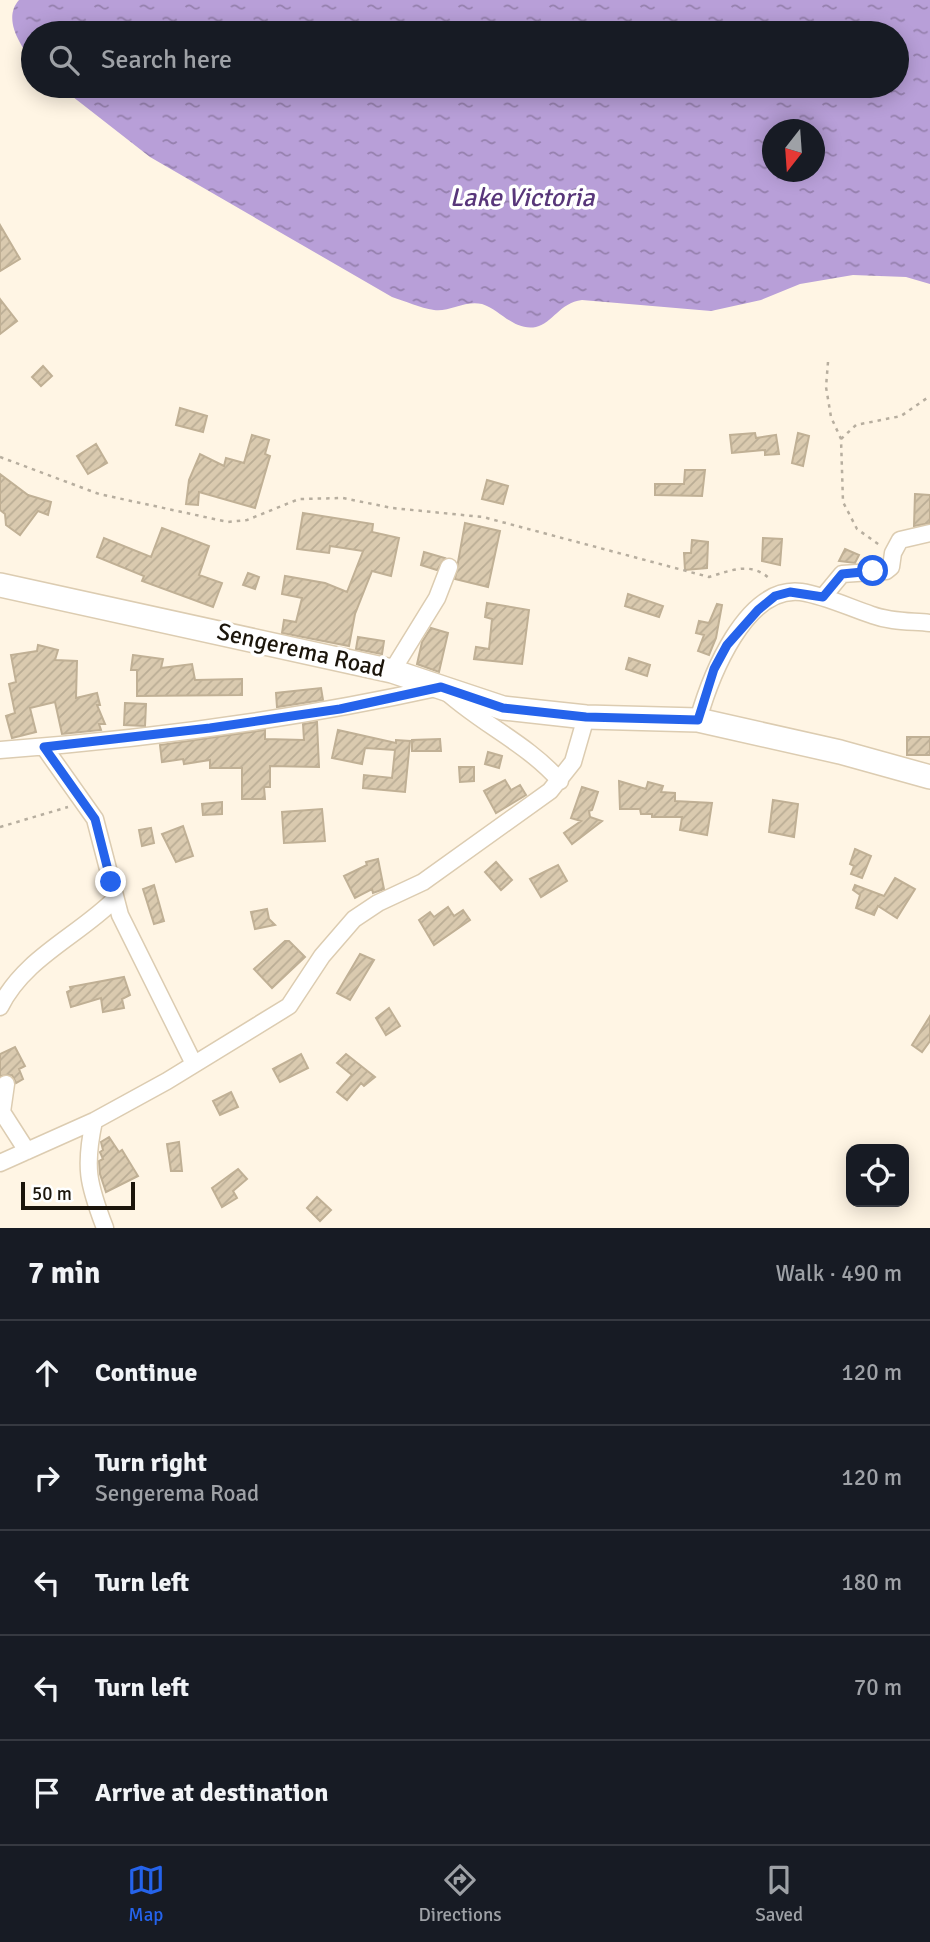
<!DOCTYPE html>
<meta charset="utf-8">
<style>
:root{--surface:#171b24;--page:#20242c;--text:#f1f3f6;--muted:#9ea1a6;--line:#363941;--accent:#2563eb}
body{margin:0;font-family:Signika,sans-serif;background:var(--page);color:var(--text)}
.controls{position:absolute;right:21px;bottom:21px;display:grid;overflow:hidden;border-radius:14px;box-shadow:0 4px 18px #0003}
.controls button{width:63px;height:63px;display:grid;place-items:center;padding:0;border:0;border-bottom:2px solid var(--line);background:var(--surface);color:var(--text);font:35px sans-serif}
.compass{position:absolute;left:762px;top:119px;width:63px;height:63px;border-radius:50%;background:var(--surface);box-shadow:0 4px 18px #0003;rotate:197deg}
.scale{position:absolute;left:21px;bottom:18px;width:114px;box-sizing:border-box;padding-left:7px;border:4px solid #1b150b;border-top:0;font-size:19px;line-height:24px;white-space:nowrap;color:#1b150b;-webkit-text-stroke:5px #fff;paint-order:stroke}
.stop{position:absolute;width:21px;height:21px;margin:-16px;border:5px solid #2563eb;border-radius:50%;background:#fff}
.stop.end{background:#2563eb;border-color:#fff;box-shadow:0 2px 7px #0008}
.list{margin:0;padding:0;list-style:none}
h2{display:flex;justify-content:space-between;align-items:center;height:91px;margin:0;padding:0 28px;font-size:30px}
h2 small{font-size:23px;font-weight:400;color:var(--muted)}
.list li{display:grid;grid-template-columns:46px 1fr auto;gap:21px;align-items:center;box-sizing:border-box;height:105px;padding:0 28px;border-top:2px solid var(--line)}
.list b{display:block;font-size:26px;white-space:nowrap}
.list p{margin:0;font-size:23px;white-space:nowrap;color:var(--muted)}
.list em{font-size:23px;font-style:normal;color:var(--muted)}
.icon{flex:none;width:38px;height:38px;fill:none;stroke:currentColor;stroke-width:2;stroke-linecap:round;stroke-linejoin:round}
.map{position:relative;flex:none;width:930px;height:1228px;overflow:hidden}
.search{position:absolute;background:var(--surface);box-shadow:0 4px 18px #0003;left:21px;right:21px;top:21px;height:77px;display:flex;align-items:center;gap:18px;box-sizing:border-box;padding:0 24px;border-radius:38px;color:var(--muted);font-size:26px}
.sheet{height:616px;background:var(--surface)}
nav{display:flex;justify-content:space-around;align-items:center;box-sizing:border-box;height:98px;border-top:2px solid var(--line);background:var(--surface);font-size:19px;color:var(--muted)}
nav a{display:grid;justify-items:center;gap:4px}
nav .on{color:var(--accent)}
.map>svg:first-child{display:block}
</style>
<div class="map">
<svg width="930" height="1228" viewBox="0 0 930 1228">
<defs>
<pattern id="water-ripples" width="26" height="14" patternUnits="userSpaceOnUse" patternTransform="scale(1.75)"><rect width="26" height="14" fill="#b89fd8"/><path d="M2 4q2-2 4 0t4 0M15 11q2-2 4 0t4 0" fill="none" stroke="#9580ad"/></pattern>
<pattern id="building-hatch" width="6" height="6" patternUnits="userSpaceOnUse" patternTransform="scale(1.75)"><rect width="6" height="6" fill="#dacaaf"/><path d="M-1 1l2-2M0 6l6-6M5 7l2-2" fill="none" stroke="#baad95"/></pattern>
</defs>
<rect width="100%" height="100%" fill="#fff5e4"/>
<path fill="url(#water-ripples)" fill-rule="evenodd" d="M19,0h911v284l-24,-7 -53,-2 -53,9 -39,16 -50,11 -129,-11c-23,3 -29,23 -46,27 -23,4 -35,-17 -54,-23 -17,-4 -32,8 -48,6 -14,-2 -29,-9 -42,-13l-242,-140 -91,-71h838v-53h-864v29c-12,-16 -31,-43 -14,-62zM772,130h42v42h-42z"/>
<path fill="url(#building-hatch)" stroke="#c0b095" stroke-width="2" d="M0,225l20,34 -20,12z
M0,299l17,22 -17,13z
M43,366l9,10 -11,10 -9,-9z
M180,408l27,8 -4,16 -27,-7z
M755,433l1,5 20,-3 3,19 -14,1v-5l-33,3 -2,-18z
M798,433l11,3 -6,30 -11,-3z
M252,435l17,5 -4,14 5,2 -15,52 -56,-16 -1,13 -12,-1 3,-24 11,-26 24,12 2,-8 18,5z
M96,444l11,19 -19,11 -11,-18z
M685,470h20l-3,26 -47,-1v-11h29z
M0,474l28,21 23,7 -3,13 -10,-4 -18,24 -14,-10 -1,-11 -5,-4z
M487,480l21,6 -5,18 -21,-5z
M915,494l15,1v28l-16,3z
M303,513l70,11 -1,8 27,6 -8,38 -19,-5 -17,43 -6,32 -67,-13 2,-13 12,2 6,-24 -20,-4 3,-18 40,7 22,9 16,-41 -33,-5 -1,7 -32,-4z
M465,523l35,8 -12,56 -33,-8z
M162,528l47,18 -10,29 23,8 -9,24 -71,-26 2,-5 -47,-19 7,-19 47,19z
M763,538l19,1 -2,26 -18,-4z
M692,540l16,2 -1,26 -22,2 -1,-17h7z
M845,549l14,6 -4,8 -16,-2z
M424,552l21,6 -8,12 -16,-5z
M248,573l11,4 -4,12 -12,-4z
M628,594l35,12 -4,11 -34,-11z
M487,603l42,7 -7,54 -48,-5 2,-12 13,2 3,-30 -7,-2z
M717,604l5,1 -6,33 -7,17 -11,-4 6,-16 -8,-2 3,-12 10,2z
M431,628l17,5 -9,39 -22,-8 5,-22z
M358,637l26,4 -2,13 -26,-5z
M38,645l20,5 -3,10 22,1 -1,37 21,-5 3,12h-3l8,19h-6l2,6 -39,4 -7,-32 -25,6 6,24 -24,6 -6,-22 9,-3 -6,-29 7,-2 -5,-27 26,-4z
M133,655l30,4 -2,9 31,-4 3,16 47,-1v16l-105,1v-26h-6z
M629,658l21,7 -3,11 -21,-7z
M321,688l2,12 -46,7 -1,-14z
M125,703l21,1 -1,22 -21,-1z
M317,722l2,45 -49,-1v21h-6l1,12h-23v-31h-32v-8l-26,4 -1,-5 -21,3 -2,-17 105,-15v9l39,1 -1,-16z
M338,730l58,13v-3l14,1 -5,51 -42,-4 1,-13 28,3 3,-28 -30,-2 -3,16 -30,-6z
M907,737h23v18h-23z
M440,739l1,12h-29v-11z
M488,752l14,4 -3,12 -14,-4z
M459,767h15v14l-14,1z
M505,780l6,10 9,-5 6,10 -30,18 -12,-22z
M619,781l27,8 2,-7 15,4 -2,6 14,1v8l37,2 -5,32 -27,-5 2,-13h-30v-3h-11l-1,-5h-20z
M582,787l16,5 -6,18 -3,1 1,6 12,4 -30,23 -8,-11 17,-12 -10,-3z
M773,800l25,4 -4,33 -25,-5z
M222,802v12l-19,1 -1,-11z
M322,809l3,32 -41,2 -2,-31z
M183,826l10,30 -17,6 -14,-28z
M151,828l3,15 -12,3 -3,-16z
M855,849l16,7 -9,22 -11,-4 3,-8 -4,-2z
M378,859l6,30 -11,4 -1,-4 -17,9 -11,-22 23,-11 -1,-3z
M496,862l16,18 -11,10 -16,-18z
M558,865l9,16 -26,16 -11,-18z
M895,878l20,11 -18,29 -19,-12 -4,9 -18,-7 4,-13 -7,-5 2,-5 29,11z
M154,885l10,36 -10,3 -11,-35z
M448,907l6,9 9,-6 7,10 -36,25 -15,-25 11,-8 4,5z
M267,909l2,10 6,6 -20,4 -4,-17z
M285,941h4l16,16 -33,31 -18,-19z
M360,954l14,6 -24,40 -13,-7z
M124,977l6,18 -8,4 2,9 -21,4 -2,-14 -30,9 -4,-15 4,-2 -1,-3z
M389,1008l11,18 -14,9 -10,-17z
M930,1016v25l-8,11 -10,-7z
M15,1047l10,19 -6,3 4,10 -7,4 -4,-8 -12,1v-22z
M301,1054l7,14 -28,14 -7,-13z
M346,1054l29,23 -11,9 -3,-3 -14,17 -10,-8 15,-17 -15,-12z
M231,1092l7,15 -18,8 -7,-14z
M109,1137l10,15 3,-2 16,26 -32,16 -6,-18 -1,-13 4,-2 -3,-7 3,-2 -2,-8z
M179,1142l3,29h-11l-4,-27z
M238,1169l9,10 -14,12 4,7 -15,9 -10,-19z
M317,1197l14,13 -11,11 -13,-13z"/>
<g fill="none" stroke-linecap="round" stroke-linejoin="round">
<g stroke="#dcccb1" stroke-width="19">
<path id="street" d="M823,597l19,-23 44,-3 5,-4 2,-14 7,-13 30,-7
M392,671l45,-73 12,-31
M698,720c12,-42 47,-135 103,-128 25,4 47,15 71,23 19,7 38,6 58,8
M44,747l51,72 25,96 74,149
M0,750c148,-11 296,-31 441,-63 36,35 85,55 119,94
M0,1007c24,-49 78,-71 115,-108
M6,1084l-4,28 25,39
M94,1121c-10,46 -6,63 11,107
M0,1163l94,-42 73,-40 122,-75 33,-50 32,-37 24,-16 45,-21 127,-91 23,-29 13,-45"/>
</g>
<g stroke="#dcccb1" stroke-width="26">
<path id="secondary" d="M0,585l392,86 111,37 83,9 112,3 142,32 90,25"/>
</g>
<path stroke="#b7ae9f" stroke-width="2.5" stroke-dasharray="3.5 5" stroke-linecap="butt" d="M828,362l-2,25 5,30 10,22 2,63 14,27 24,17
M841,439l15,-14 45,-9 29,-20
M0,457l99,37 129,28 19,-2 52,-21 44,-1 49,10 91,9 226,60c23,-7 43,-16 62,3
M0,827l68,-20"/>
<use href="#street" stroke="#fff" stroke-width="16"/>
<use href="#secondary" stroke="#fff" stroke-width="23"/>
</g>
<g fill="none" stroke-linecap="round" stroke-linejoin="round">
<path stroke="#2563eb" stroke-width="9" d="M111,882l-16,-63 -51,-72 166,-19 130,-19 101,-22 62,21 83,9 112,3 16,-51 13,-24 31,-35 17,-14 15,-4 33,5 19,-23 31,-3"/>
</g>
<g text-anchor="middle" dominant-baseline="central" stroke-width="7" stroke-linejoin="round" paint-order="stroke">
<g font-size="24" fill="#1b150b" stroke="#fff">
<text transform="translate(301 650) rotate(13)">Sengerema Road</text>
</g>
<g font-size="26" font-style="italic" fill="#58367a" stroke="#fff">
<text x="522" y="198">Lake Victoria</text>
</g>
</g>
</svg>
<div class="controls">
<button><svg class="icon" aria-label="locate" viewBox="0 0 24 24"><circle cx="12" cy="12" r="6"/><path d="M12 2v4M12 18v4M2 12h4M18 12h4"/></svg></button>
</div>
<svg class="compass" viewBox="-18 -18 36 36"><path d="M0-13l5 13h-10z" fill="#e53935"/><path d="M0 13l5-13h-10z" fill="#9ea1a6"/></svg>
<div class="scale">50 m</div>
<div class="stop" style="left:873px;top:571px"></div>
<div class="stop end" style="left:111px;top:882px"></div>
<div class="search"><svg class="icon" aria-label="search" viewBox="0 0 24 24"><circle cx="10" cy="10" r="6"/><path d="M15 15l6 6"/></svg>Search here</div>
</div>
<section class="sheet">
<h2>7 min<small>Walk · 490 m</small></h2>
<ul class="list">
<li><svg class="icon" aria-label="ahead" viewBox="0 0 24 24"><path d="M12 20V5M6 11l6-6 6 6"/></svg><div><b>Continue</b></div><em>120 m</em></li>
<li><svg class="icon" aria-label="right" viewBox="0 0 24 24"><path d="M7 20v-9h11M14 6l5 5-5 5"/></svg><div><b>Turn right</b><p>Sengerema Road</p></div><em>120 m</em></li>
<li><svg class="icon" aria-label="left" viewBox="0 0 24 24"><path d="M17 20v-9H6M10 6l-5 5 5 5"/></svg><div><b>Turn left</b></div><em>180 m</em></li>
<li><svg class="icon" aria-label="left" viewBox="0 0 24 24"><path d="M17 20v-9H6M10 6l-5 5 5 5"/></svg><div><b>Turn left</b></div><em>70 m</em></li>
<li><svg class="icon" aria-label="arrive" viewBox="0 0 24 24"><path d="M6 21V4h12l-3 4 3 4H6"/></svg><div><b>Arrive at destination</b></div></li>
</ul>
</section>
<nav>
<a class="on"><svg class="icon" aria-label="map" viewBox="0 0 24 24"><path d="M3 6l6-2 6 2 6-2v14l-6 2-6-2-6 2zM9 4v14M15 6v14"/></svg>Map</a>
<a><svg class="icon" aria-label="directions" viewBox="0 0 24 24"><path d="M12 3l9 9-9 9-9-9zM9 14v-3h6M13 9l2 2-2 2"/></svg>Directions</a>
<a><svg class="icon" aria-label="saved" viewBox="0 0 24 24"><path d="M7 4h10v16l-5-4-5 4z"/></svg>Saved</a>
</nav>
